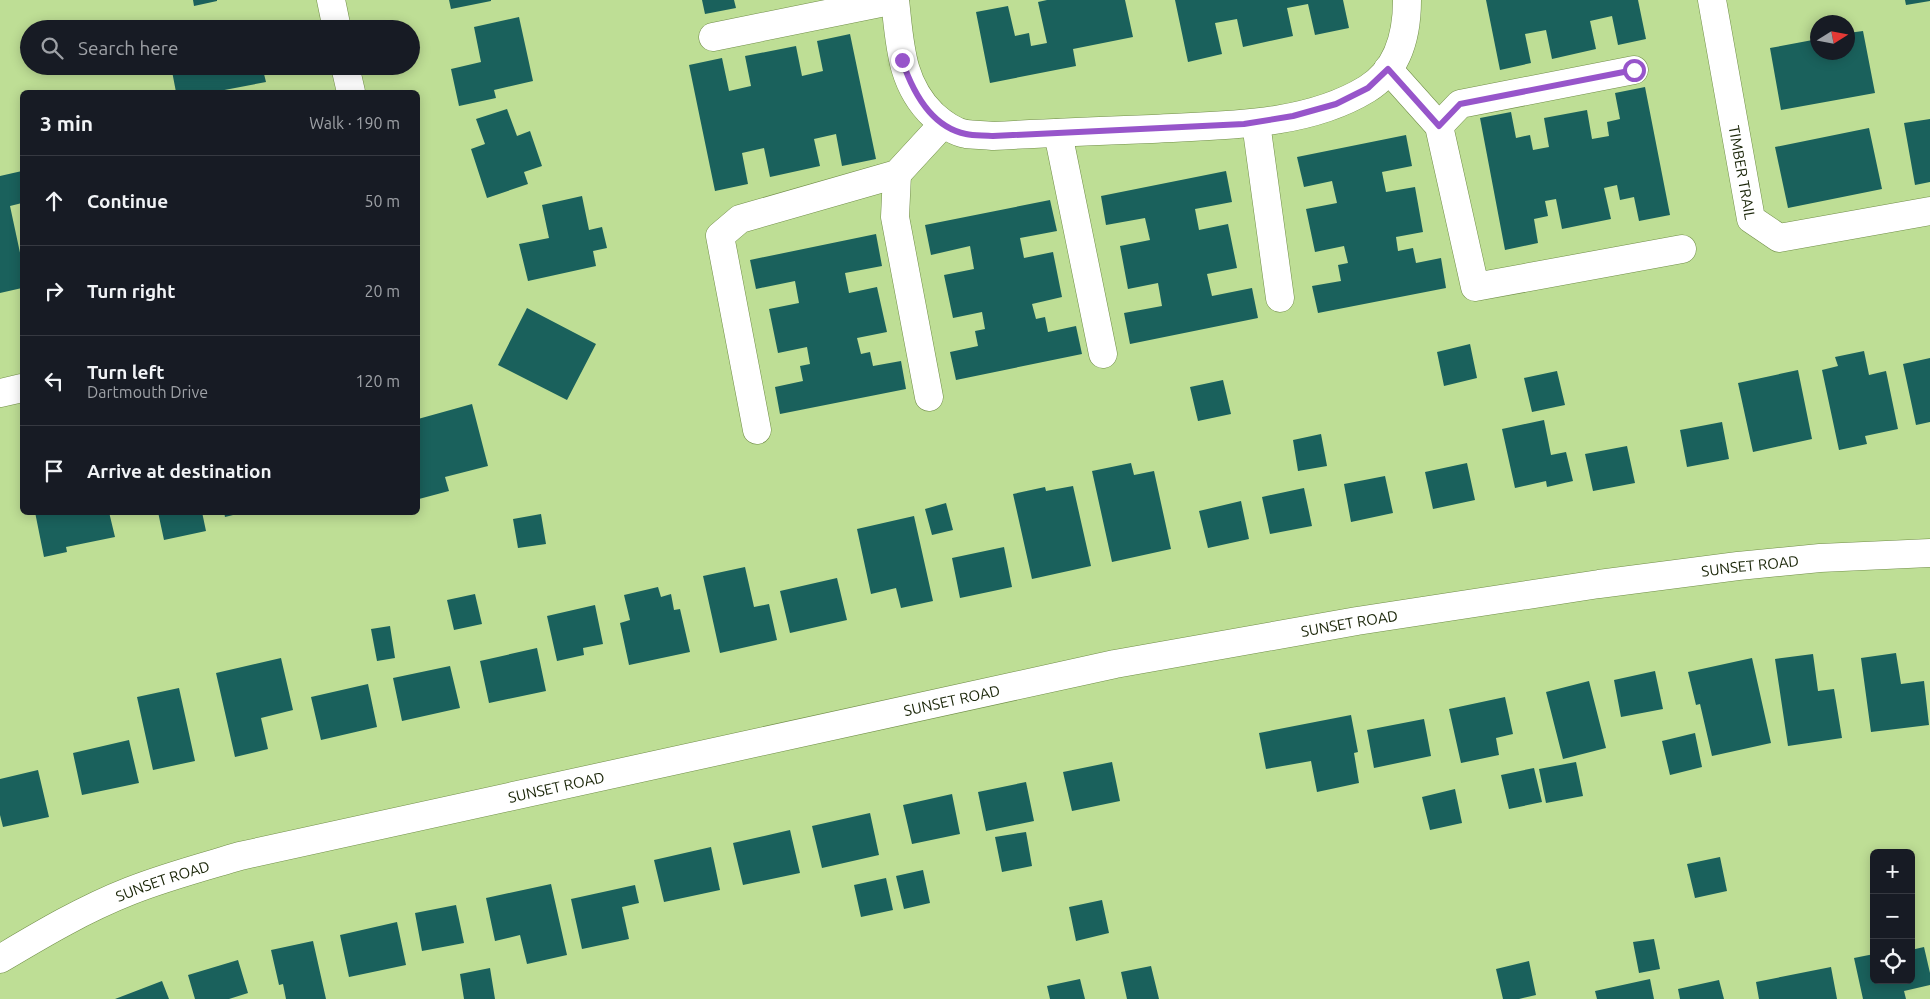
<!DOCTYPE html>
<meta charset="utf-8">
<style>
:root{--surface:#171b24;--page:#20242c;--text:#f1f3f6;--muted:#9ea1a6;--line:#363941}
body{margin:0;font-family:Ubuntu,sans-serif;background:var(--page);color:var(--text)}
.controls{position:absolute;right:15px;bottom:15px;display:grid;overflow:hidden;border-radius:8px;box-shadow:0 2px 12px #0003}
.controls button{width:45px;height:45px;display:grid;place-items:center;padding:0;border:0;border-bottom:1px solid var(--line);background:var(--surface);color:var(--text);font:25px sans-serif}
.compass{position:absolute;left:1810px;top:15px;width:45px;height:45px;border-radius:50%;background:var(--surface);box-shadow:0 2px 12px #0003;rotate:79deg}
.stop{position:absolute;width:15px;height:15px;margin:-11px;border:4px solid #9755ca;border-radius:50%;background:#fff}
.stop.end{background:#9755ca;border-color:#fff;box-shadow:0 1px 5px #0008}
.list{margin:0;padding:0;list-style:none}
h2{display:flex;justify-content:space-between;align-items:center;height:65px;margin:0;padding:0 20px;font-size:21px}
h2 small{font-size:16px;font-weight:400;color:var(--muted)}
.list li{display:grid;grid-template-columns:32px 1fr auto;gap:15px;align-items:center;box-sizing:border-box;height:90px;padding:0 20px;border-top:1px solid var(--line)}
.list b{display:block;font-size:19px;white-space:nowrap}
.list p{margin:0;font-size:16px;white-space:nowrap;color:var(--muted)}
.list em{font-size:16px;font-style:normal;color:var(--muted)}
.icon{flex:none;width:28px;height:28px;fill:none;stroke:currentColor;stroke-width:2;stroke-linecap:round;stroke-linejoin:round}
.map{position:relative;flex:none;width:1930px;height:999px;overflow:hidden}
.search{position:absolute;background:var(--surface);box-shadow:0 2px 12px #0003;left:20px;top:20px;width:400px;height:55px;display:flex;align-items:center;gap:12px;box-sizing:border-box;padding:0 18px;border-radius:28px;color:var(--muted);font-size:19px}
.panel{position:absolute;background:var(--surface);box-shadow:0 2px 12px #0003;left:20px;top:90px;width:400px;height:425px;border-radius:8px}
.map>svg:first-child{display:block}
</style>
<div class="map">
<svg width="1930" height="999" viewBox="0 0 1930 999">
<rect width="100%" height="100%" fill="#bede95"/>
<path fill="#1a615c" d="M193,0h24v1l-23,5z
M449,0h42v1l-40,8z
M702,0h32l2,8 -31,6z
M1047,0h78l8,37 -60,12 3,17 -86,17 -14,-71 32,-6 7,30 14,-3 2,13 16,-3 -9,-41z
M1175,0h168l6,28 -34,7 -7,-31 -21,4 6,28 -50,11 -6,-28 -22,4 7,31 -34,8z
M1486,0h152l8,39 -28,6 -6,-29 -22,5 6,28 -44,10 -6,-29 -21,4 6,29 -31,7z
M1905,0h25v1l-24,4z
M519,17l14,64 -39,9 2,8 -37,8 -8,-37 30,-7 -7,-35z
M221,24v5h-18v-1z
M1863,31l12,62 -94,17 -11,-62 48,-9v13h30v-19z
M850,34l26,125 -34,7 -6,-32 -22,5 6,27 -50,11 -6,-29 -22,5 6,31 -33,7 -26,-126 33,-7 7,33 22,-5 -6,-30 51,-10 6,30 21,-5 -6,-30z
M171,66h91l4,16 -52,10h-38z
M1645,87l25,128 -31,6 -5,-24 -14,3 -3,-15 -13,3 7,31 -49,10 -6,-30 -11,2 3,15 -14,3 4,24 -33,7 -25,-132 31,-6 5,26 14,-3 3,15 16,-3 -5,-29 43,-8 5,29 17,-3 -2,-14 13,-3 -5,-26z
M507,109l10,27 13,-5 12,35 -18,6 4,12 -41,14 -16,-49 14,-5 -9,-25z
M1930,119v63l-15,3 -11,-62z
M1869,128l13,61 -94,19 -13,-61z
M1406,135l6,31 -30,6 4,20 29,-5 8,45 -27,5 2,14 15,-3 3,15 25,-5 5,30 -128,25 -6,-27 29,-5 -3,-16 10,-2 -4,-17 -29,6 -9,-43 31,-6 -5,-22 -28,6 -7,-30z
M22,171v32l-12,3 12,56v26l-22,5v-117z
M1226,171l6,31 -37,7 4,21 29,-6 9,44 -30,6 5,22 40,-8 6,30 -128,26 -6,-31 38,-7 -4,-23 -30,6 -8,-43 30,-6 -5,-22 -39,7 -5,-29z
M582,196l7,34 13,-3 5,21 -14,3 3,15 -68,15 -9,-37 30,-6 -7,-33z
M1050,200l7,31 -37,7 4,20 29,-6 9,45 -30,7 4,15 9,-2 3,15 28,-6 6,28 -126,26 -6,-28 28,-6 -3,-15 10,-2 -3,-17 -29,6 -9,-43 30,-6 -4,-23 -39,9 -6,-30z
M876,234l6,32 -37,7 4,20 28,-6 10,45 -30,6 4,16 9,-2 3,14 28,-5 5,28 -126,25 -5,-27 28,-6 -3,-15 10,-2 -3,-17 -29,6 -9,-44 30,-6 -4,-22 -39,8 -6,-29z
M527,308l69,36 -29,56 -69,-35z
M1470,344l7,34 -33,8 -7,-34z
M1864,351l5,24 17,-4 12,58 -33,7 2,8 -28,6 -17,-80 16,-4 -3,-9z
M1930,358v64l-14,3 -13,-61z
M1798,370l14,69 -59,13 -15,-69z
M1557,371l8,34 -33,7 -8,-34z
M1223,380l8,34 -33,7 -8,-34z
M472,404l16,62 -43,11 4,14 -30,8 -1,-7v-73z
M1544,420l7,35 15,-3 7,29 -26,6 -1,-6 -31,7 -13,-59z
M1722,422l7,37 -42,8 -7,-37z
M1321,434l6,32 -29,5 -5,-31z
M1627,446l8,37 -42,8 -8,-37z
M1131,463l3,12 20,-4 17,78 -59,13 -20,-91z
M1467,463l8,37 -42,9 -8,-37z
M1385,476l8,37 -42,9 -7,-38z
M1073,486l18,80 -59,13 -19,-85 32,-7 1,4z
M1304,488l8,38 -42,8 -8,-37z
M1241,501l8,38 -41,9 -9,-37z
M946,503l7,27 -21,5 -7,-26z
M35,512h74l6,25 -49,10 1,5 -23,5z
M158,512h44l4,19 -42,9z
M224,512h17v1l-16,4z
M541,514l5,30 -28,4 -5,-29z
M914,516l19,85 -32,7 -5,-20 -25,6 -14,-65z
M1004,547l8,40 -52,11 -8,-40z
M745,567l9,40 15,-3 8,36 -57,13 -17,-77z
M837,578l10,42 -57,13 -10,-42z
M658,587l3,10 10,-3 3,16 6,-1 10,43 -61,13 -9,-42 10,-3 -6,-25z
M475,594l7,30 -28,6 -7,-30z
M595,605l8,39 -20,4 1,7 -27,6 -10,-45z
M390,626l5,32 -18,3 -6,-32z
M537,648l9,43 -57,12 -9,-42z
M1896,653l5,31 23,-3 5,44 -58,7 -10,-74z
M1813,654l5,37 16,-2 8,49 -54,8 -13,-87z
M281,658l12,52 -32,8 7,31 -33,8 -19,-84z
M1752,658l19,85 -59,13 -12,-52 -4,1 -8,-33z
M450,666l10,42 -58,13 -9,-43z
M1655,671l8,38 -42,8 -7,-37z
M1589,681l17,67 -43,11 -17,-67z
M368,684l9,43 -56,13 -10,-43z
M179,688l16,73 -42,9 -16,-73z
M1505,697l8,37 -17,4 3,17 -38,8 -12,-54z
M1351,715l7,37 -4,1 5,30 -42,9 -6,-31 -45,8 -7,-36z
M1424,719l7,37 -57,12 -7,-38z
M1695,733l7,34 -32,8 -8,-34z
M129,740l10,43 -57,12 -9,-42z
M1112,762l8,39 -48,10 -9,-39z
M1576,762l7,34 -37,7 -7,-34z
M1534,768l8,34 -33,7 -8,-34z
M38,770l11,47 -46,10 -3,-12v-36z
M1026,782l8,39 -48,10 -8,-39z
M1455,789l7,34 -32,7 -8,-33z
M952,794l8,40 -48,10 -9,-39z
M870,813l9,42 -57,13 -10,-42z
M790,830l10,43 -57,12 -10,-42z
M1026,832l6,34 -30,6 -7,-35z
M711,847l9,43 -56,12 -10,-42z
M1720,857l7,34 -32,7 -8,-34z
M923,870l7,33 -26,6 -8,-33z
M886,878l7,32 -32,7 -7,-32z
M551,884l16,71 -40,9 -7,-29 -25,6 -9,-43z
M635,885l4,18 -17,4 7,32 -47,10 -11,-50z
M1102,900l7,33 -33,8 -7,-34z
M456,905l8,38 -42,8 -7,-38z
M397,922l9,43 -57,12 -9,-42z
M1654,939l6,30 -21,4 -6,-31z
M313,941l13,58h-40l-3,-15 -4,1 -8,-35z
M1924,947l6,26v12l-26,6 2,8h-43l-9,-41 20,-4v26h37v-30z
M238,960l10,33 -19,6h-34l-7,-24z
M1529,961l7,34 -17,4h-16l-7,-30z
M1151,966l8,33h-32l-6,-27z
M1831,967l6,32h-78l-3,-17z
M490,968l5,31h-31l-4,-25z
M1080,979l5,20h-35l-3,-13z
M1650,979l4,20h-57l-2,-8z
M1719,980l5,19h-44l-2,-10z
M162,981l7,18h-54z"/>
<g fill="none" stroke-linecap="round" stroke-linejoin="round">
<g stroke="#718e48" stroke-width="29">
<g id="minor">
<path d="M331,0l6,29"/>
<path d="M895,0c5,43 5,83 38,115 9,8 21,17 33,19 9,1 18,1 27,2 53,-3 106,-5 159,-7 70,-4 153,-2 215,-40 31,-19 40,-54 40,-89"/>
<path id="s1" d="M1712,0l39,219 28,19 151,-27"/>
<path d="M713,37l182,-37"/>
<path d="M345,66l6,26"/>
<path d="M1388,69l51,57 36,161 207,-38"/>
<path d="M1256,123l24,175"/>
<path d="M1439,126l21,-22 174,-34"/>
<path d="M1058,133l45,221"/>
<path d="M897,174l-2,43 34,180"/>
<path d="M0,393l22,-5"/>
<path d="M757,430l-37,-194 20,-17 157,-45 46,-50"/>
<path id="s2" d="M0,959c42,-25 84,-50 130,-68 35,-14 73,-24 110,-35l875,-192 242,-43 242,-37 139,-18 82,-8 110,-5"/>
</g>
</g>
<use href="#minor" stroke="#fff" stroke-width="28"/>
</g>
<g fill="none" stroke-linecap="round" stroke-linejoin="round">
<path stroke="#9755ca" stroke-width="6" d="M902,60c10,30 29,67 64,74 8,2 18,1 27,2l251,-12 49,-8 43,-12 32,-16 20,-19 51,57 21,-22 174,-34"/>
</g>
<g text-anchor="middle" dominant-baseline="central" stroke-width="5" stroke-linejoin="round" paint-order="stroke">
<g font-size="15" fill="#1a2508" stroke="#e8f9d4">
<text stroke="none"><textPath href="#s1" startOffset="175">TIMBER TRAIL</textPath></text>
<text stroke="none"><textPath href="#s2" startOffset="1801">SUNSET ROAD</textPath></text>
<text stroke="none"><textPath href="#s2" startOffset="1396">SUNSET ROAD</textPath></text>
<text stroke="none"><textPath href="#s2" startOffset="991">SUNSET ROAD</textPath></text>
<text stroke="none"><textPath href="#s2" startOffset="586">SUNSET ROAD</textPath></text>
<text stroke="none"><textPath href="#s2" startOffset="181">SUNSET ROAD</textPath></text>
</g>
</g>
</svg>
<div class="controls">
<button>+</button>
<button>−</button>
<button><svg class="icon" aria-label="locate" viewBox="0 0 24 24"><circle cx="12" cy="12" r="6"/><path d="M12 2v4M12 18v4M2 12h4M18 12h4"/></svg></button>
</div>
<svg class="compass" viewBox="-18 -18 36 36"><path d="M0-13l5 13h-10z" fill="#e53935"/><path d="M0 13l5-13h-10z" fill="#9ea1a6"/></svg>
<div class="stop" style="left:1634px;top:70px"></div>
<div class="stop end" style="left:902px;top:60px"></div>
<div class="search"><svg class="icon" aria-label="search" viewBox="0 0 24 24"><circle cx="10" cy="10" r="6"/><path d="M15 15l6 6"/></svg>Search here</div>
<section class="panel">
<h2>3 min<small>Walk · 190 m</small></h2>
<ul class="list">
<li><svg class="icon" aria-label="ahead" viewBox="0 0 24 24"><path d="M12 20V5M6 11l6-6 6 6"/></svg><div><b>Continue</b></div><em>50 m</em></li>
<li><svg class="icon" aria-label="right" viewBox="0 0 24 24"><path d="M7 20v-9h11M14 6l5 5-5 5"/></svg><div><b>Turn right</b></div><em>20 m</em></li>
<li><svg class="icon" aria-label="left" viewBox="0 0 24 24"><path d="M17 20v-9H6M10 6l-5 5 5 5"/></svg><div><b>Turn left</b><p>Dartmouth Drive</p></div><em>120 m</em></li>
<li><svg class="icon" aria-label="arrive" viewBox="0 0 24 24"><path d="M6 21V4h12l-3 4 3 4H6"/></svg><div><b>Arrive at destination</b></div></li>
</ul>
</section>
</div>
